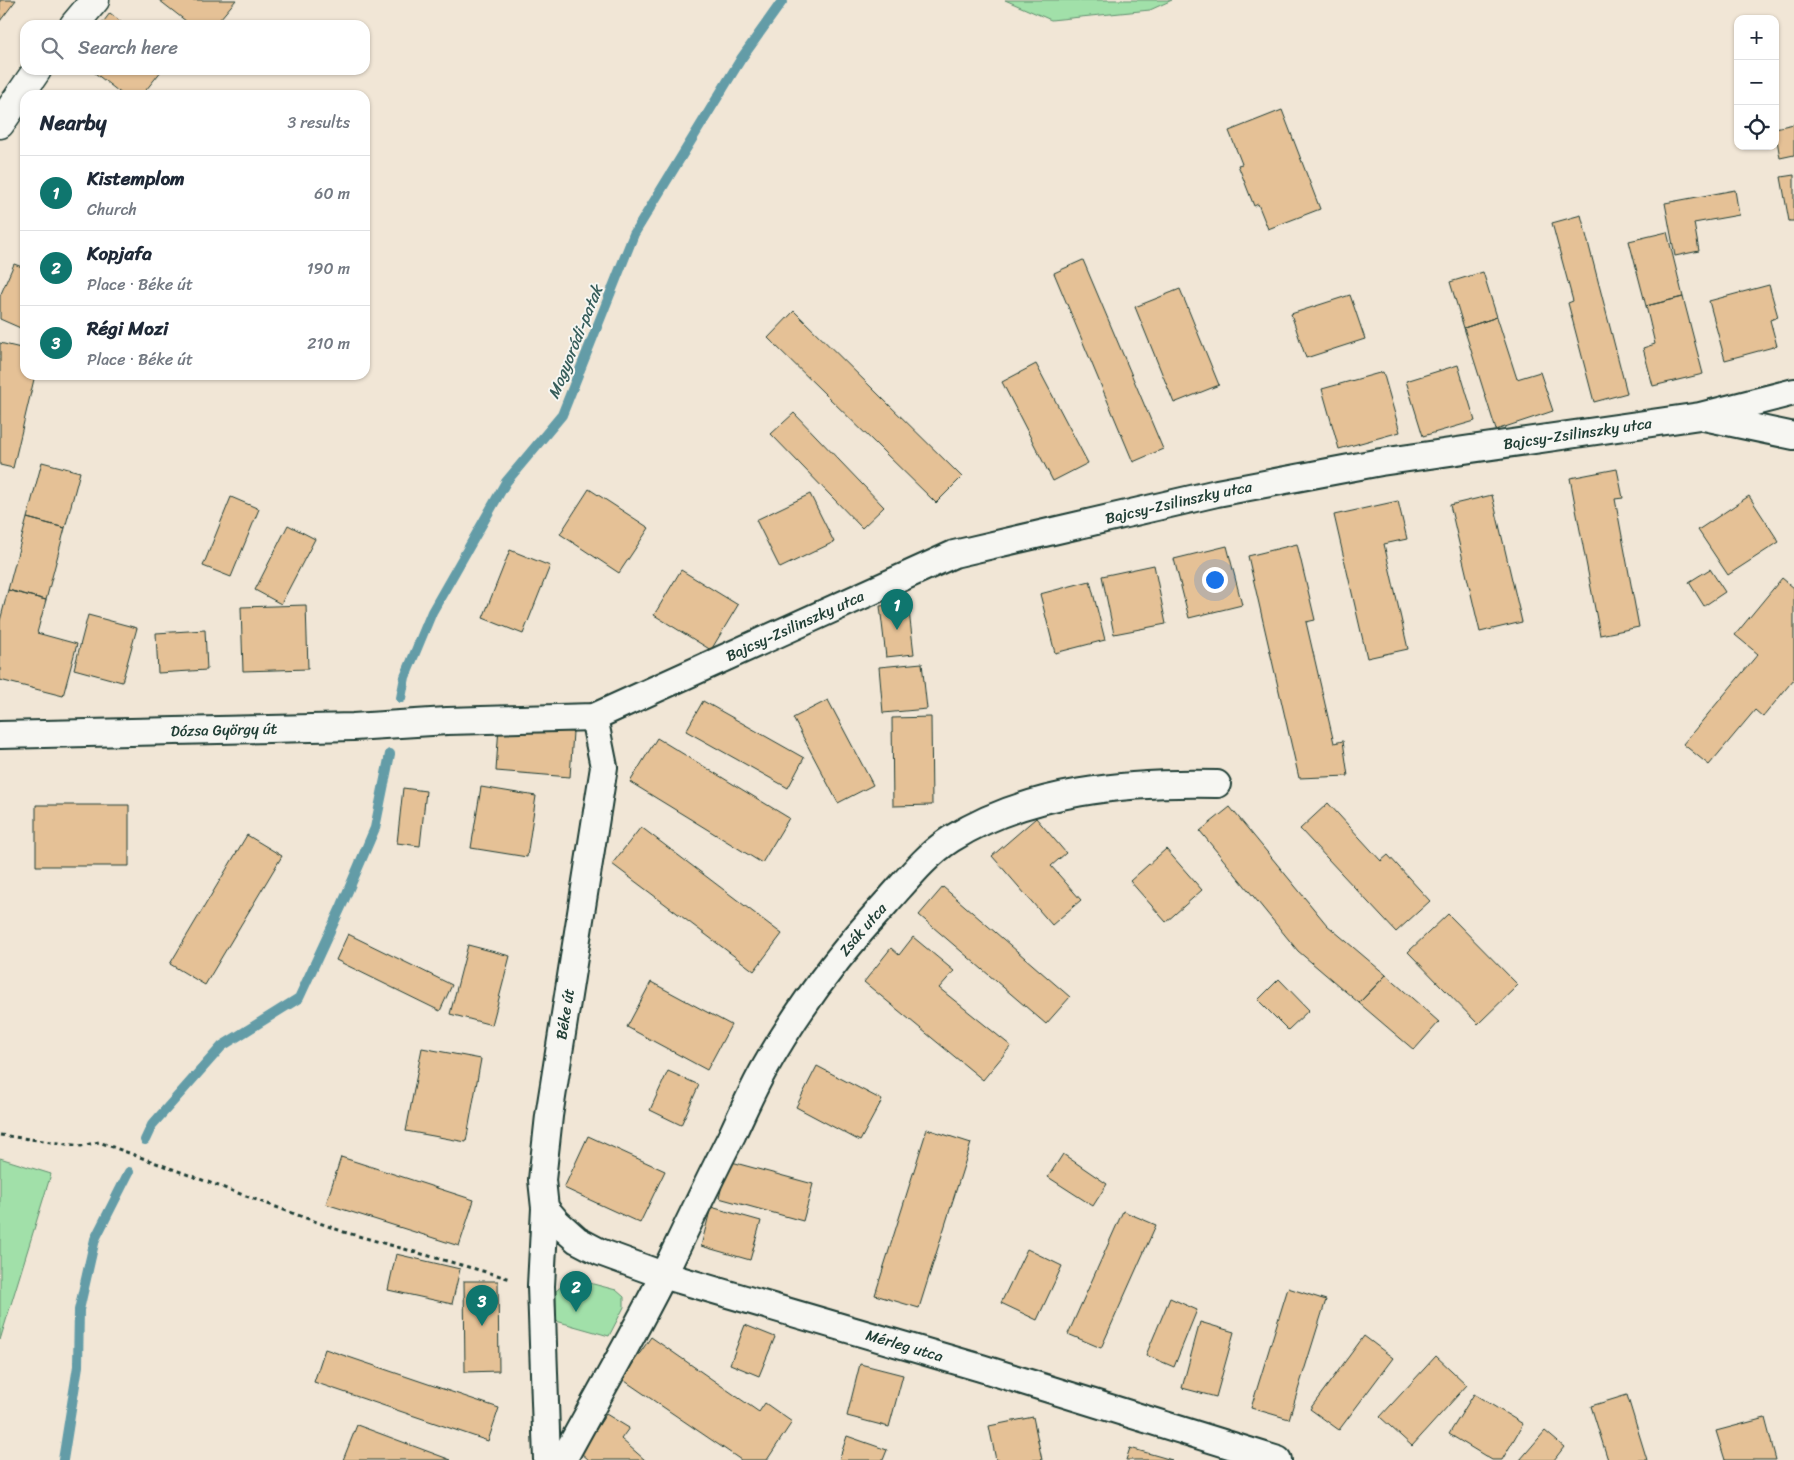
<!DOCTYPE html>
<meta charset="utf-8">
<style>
:root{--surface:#fff;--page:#f2f2f3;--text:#1f2937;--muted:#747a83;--line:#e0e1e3;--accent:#0f766e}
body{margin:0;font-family:Sriracha,sans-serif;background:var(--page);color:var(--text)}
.controls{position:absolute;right:15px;top:15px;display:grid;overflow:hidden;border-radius:10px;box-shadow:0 1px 4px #0004}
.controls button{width:45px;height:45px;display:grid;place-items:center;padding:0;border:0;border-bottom:1px solid var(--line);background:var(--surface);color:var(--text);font:25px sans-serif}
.you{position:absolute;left:1214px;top:579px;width:18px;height:18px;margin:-12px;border:4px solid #fff;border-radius:50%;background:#1a73e8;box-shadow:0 0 0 8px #1a73e833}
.badge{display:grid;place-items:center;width:32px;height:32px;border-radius:50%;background:var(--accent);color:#fff;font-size:16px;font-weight:700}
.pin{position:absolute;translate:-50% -41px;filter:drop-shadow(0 1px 2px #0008)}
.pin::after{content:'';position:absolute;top:26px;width:18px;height:15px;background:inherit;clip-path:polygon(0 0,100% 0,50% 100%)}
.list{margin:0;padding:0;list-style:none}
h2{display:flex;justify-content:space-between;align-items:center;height:65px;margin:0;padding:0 20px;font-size:21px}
h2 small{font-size:16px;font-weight:400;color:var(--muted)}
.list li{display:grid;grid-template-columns:32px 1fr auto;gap:15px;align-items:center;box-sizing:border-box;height:75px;padding:0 20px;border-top:1px solid var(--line)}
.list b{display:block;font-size:19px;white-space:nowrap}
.list p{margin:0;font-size:16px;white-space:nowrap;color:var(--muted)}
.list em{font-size:16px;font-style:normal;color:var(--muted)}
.icon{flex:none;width:28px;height:28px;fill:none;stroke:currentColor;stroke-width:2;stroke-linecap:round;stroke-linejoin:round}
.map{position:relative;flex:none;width:1794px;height:1460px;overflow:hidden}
.search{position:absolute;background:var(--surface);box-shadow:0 1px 4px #0004;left:20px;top:20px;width:350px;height:55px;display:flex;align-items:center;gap:12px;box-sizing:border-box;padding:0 18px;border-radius:15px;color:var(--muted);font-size:19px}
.panel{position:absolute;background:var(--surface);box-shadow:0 1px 4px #0004;left:20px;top:90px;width:350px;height:290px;border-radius:15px}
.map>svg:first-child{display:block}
</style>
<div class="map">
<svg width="1794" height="1460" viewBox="0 0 1794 1460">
<rect width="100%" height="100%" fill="#f1e6d6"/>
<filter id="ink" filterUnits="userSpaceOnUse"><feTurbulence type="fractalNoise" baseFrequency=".02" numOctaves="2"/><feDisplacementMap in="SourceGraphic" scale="10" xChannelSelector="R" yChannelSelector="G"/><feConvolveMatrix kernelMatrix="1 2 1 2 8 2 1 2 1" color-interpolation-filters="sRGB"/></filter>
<g filter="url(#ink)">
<path fill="#a1e0a9" stroke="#608e6e" d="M1005,0h167l-22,10 -99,10z
M0,1158l51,16 -51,166z
M578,1280l38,10 8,7v10l-15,29 -53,-15v-30l9,-8z"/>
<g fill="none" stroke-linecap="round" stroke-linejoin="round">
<path stroke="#639ca7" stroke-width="10" d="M401,698l4,-21 27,-65 74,-130 56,-67 72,-181 107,-175 42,-59
M145,1140l7,-15 70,-79 77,-48 43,-93 33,-77 15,-74
M63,1460l15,-94 1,-56 16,-71 34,-67"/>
</g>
<path fill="#e5c196" stroke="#1f3d34" d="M0,0h16l-16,21z
M159,0h77l-21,25h-24z
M110,13l15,12h-24z
M91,70h71l-20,25h-19z
M1282,110l38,99 -52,20 -10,-25 -4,2 -16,-41 4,-1 -13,-33z
M1794,124v31l-14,3 -5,-30z
M1794,175v46h-5l-8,-44z
M1735,190l4,25 -45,8 5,28 -24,5 -10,-53z
M1581,215l46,178 -33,9 -26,-99 5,-2 -21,-78z
M1667,232l16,65 -37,9 -17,-65z
M1083,260l80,189 -30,13 -79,-189z
M14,264l11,4v62l-25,-11v-23z
M1483,272l14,45 -33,11 -14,-46z
M1769,285l9,32 -8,3 7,26 -52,14 -16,-59z
M1180,289l39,96 -45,18 -39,-96z
M1350,295l15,44 -59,19 -15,-44z
M1683,297l20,77 -50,12 -10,-38 12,-4 -9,-38z
M794,311l168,166 -26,26 -168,-165z
M1497,317l20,62 23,-7 13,39 -57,19 -32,-102z
M0,343l25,6v26h10l-22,93 -13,-3z
M1036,364l52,99 -35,18 -51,-99z
M1458,365l17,56 -52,15 -17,-55z
M1383,372l17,60 -61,17 -17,-60z
M794,413l90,94 -22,21 -91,-94z
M42,462l38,10 -15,56 -38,-10z
M1617,469l6,29 -8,1 24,128 -39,8 -30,-157z
M589,489l60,39 -30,45 -59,-39z
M810,494l24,48 -54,26 -24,-48z
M1492,495l30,127 -42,10 -30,-127z
M1749,496l30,46 -51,33 -30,-45z
M231,497l28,12 -28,68 -28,-11z
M1398,501l9,38 -23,5 24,105 -41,9 -33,-143z
M27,518l38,10 -19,72 -38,-10z
M288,525l27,14 -34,65 -26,-14z
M1297,544l18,76 -9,2 28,121 9,-2 5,35 -49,2 -51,-222z
M1227,546l15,59 -53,13 -15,-59z
M510,550l40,16 -27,68 -40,-16z
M1154,565l12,59 -52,10 -12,-58z
M1710,569l15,23 -21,14 -15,-24z
M681,570l57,35 -27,45 -57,-35z
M1782,578l12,10v91l-31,38 -8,-7 -46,55 -26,-21 75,-90 -23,-19z
M1090,581l15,59 -50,13 -15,-59z
M8,590l38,10 -9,33 40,11 -14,52 -63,-16v-59z
M908,603l6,51 -28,3 -6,-51z
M306,605l2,64 -65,2 -2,-64z
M88,615l49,13 -15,54 -48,-13z
M205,630l2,40 -49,3 -2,-40z
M922,663l5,46 -44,4 -4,-46z
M828,700l45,85 -35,18 -45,-85z
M703,701l101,57 -16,30 -102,-57z
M931,717l1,88 -39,1 -1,-88z
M499,726l74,6 -3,45 -74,-6z
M657,738l132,80 -27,45 -132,-81z
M481,787l55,9 -9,61 -56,-9z
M403,788l23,3 -6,55 -23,-3z
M1328,803l53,58 7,-6 42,46 -34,31 -96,-103z
M36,805h93v61h-93z
M1230,807l97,118 59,50 -27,28 -61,-52 -98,-120z
M1036,818l30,35 -15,13 30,34 -29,25 -60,-69z
M641,827l141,107 -28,37 -142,-107z
M247,835l35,21 -77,129 -35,-21z
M1166,849l36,41 -36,32 -36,-41z
M943,887l127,110 -24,27 -127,-109z
M1448,914l70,71 -40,39 -70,-72z
M348,934l104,51 -12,26 -104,-51z
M913,937l41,34 -15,17 72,58 -28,34 -119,-98 27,-34 8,7z
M468,945l42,11 -18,69 -42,-11z
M1386,975l53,47 -25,28 -55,-47z
M1279,979l30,31 -21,20 -30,-30z
M651,982l80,43 -24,45 -80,-43z
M422,1048l59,11 -15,83 -60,-11z
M817,1066l65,34 -22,41 -64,-34z
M668,1071l31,14 -18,40 -31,-15z
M927,1129l44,14 -52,165 -44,-13z
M588,1136l77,35 -25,52 -76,-35z
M1063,1154l44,30 -14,22 -45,-29z
M341,1157l133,43 -15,46 -133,-42z
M728,1161l85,23 -10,37 -84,-23z
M711,1207l50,14 -11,39 -49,-14z
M1123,1211l33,14 -55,123 -33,-14z
M1027,1249l35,17 -25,54 -36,-17z
M396,1254l64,15 -8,35 -64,-14z
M464,1281h34l1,90 -34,1z
M1288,1288l38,12 -37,119 -38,-11z
M1170,1298l27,12 -23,57 -28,-12z
M1200,1322l34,10 -18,65 -34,-9z
M745,1325l30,12 -16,39 -29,-12z
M1364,1336l29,22 -54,72 -29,-21z
M651,1337l108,75 6,-9 27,19 -25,38h-26l-119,-81z
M325,1349l174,59 -11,33 -174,-59z
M1436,1356l31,29 -55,61 -32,-29z
M860,1364l43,11 -14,52 -42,-11z
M1474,1394l49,30 -21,36h-10l-43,-26z
M1627,1395l20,65h-39l-17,-54z
M606,1414l23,14 -8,11 24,21h-56l-8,-7z
M1033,1417l9,43h-46l-7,-34z
M1765,1418l11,42h-51l-9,-29z
M357,1425l94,35h-108z
M1545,1431l19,16 -10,13h-34z
M847,1436l40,14 -4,10h-44z
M1130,1448l42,12h-46z"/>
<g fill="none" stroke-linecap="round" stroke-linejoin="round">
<g stroke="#1f3d34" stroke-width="30">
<g id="minor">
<path d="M1704,417l90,19"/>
<path id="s1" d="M0,735l353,-8 94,-6 147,-4 360,-163 263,-61 164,-31 319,-46 94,-24"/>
<path id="s2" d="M545,1208l13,15 19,17 23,12 63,23 318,93 297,92"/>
<path id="s3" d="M547,1460l-6,-174 4,-78 -3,-28 7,-64 55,-349 -10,-50"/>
<path id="s4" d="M563,1460c34,-63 70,-124 102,-188 22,-46 44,-92 67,-137 10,-22 20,-44 31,-64 34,-61 76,-117 123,-168 20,-22 40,-48 65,-64 78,-49 176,-57 266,-55"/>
</g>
</g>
<g stroke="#1f3d34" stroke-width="31">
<path id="tertiary" d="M74,25l21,-25
M0,124l37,-54"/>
</g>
<path stroke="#1f3d34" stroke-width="3" stroke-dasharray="4 4" stroke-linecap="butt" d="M0,1135l81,11 18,-4 245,90 167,47"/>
<use href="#minor" stroke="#f6f6f2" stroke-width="26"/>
<use href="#tertiary" stroke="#f6f6f2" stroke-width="28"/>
</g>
</g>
<g text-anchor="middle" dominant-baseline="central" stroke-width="4" stroke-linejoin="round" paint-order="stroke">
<g font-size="15" fill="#1f3d34" stroke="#f6f6f2">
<text stroke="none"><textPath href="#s1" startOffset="1625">Bajcsy-Zsilinszky utca</textPath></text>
<text stroke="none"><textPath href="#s1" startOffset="1220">Bajcsy-Zsilinszky utca</textPath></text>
<text stroke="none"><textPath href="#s1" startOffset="815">Bajcsy-Zsilinszky utca</textPath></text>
<text stroke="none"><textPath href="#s1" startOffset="224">Dózsa György út</textPath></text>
<text stroke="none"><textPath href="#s4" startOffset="611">Zsák utca</textPath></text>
<text stroke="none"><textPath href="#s3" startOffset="448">Béke út</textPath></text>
<text stroke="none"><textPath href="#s2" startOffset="390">Mérleg utca</textPath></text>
</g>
<g font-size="16" font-style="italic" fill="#365d5a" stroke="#f6f6f2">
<text transform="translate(575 342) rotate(-68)">Mogyoródi-patak</text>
</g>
</g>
</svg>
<div class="controls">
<button>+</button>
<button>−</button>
<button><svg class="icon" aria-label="locate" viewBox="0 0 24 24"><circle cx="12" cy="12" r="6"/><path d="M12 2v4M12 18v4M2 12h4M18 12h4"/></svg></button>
</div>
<div class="you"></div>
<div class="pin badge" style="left:897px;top:630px">1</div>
<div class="pin badge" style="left:576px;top:1312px">2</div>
<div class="pin badge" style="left:482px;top:1326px">3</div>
<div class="search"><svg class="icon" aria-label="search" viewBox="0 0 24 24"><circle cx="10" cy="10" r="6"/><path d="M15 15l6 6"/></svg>Search here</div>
<section class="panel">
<h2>Nearby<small>3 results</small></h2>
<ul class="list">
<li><span class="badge">1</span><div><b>Kistemplom</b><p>Church</p></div><em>60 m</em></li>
<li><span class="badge">2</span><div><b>Kopjafa</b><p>Place · Béke út</p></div><em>190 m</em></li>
<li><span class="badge">3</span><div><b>Régi Mozi</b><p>Place · Béke út</p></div><em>210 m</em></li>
</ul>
</section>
</div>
